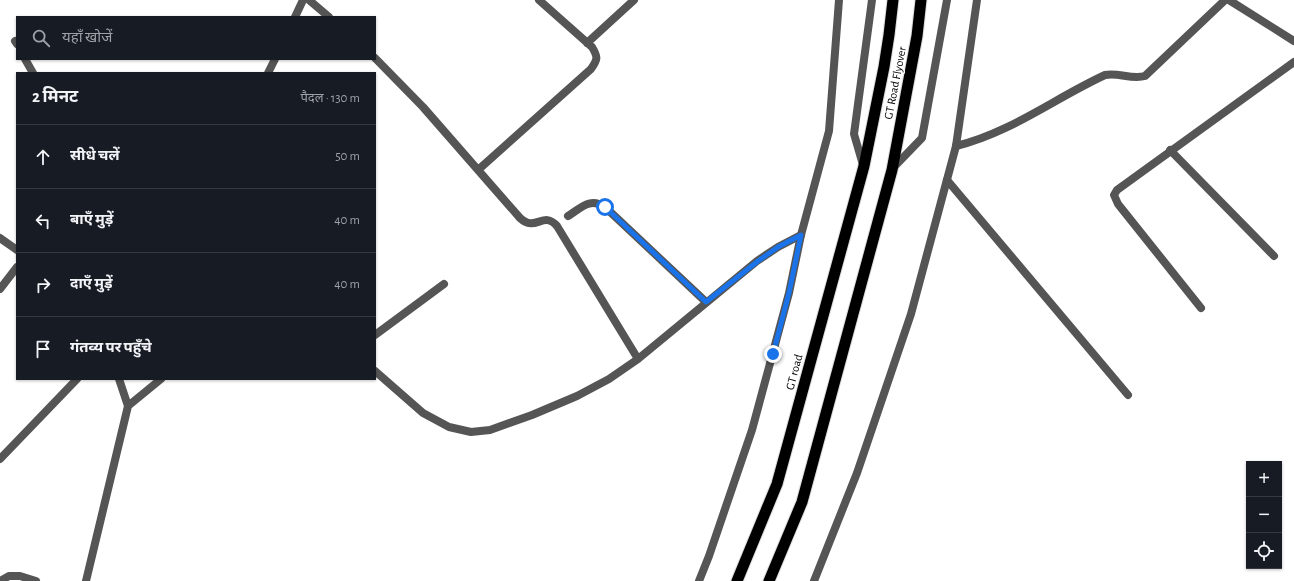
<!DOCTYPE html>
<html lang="hi">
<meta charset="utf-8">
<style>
:root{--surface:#171b24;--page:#20242c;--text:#f1f3f6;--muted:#9ea1a6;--line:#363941}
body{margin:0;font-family:"Alegreya Sans","Noto Sans Devanagari",sans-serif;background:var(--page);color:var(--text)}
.controls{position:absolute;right:12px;bottom:12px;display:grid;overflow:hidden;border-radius:0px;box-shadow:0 1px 3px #0004}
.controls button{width:36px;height:36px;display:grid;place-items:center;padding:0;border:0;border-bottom:1px solid var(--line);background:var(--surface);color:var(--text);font:20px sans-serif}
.stop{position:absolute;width:12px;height:12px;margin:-9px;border:3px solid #1a73e8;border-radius:50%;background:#fff}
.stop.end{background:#1a73e8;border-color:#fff;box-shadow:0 1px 4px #0008}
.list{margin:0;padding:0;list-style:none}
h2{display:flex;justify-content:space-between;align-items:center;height:52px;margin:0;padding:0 16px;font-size:17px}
h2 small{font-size:13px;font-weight:400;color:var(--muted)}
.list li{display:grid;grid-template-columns:26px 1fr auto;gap:12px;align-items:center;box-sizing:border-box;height:64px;padding:0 16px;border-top:1px solid var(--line)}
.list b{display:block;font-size:15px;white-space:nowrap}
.list em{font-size:13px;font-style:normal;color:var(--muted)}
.icon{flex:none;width:22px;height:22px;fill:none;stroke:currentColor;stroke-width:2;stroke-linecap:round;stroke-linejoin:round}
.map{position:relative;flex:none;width:1294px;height:581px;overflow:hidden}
.search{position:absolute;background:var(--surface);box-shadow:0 1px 3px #0004;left:16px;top:16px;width:360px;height:44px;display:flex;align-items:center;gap:10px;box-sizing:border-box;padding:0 14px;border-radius:0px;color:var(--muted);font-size:15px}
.panel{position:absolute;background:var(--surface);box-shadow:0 1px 3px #0004;left:16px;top:72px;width:360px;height:308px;border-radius:0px}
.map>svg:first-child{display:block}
</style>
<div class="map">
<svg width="1294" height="581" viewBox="0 0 1294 581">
<rect width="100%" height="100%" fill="#fff"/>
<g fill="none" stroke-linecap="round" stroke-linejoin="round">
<g stroke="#dbdbdb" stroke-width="13">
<path id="trunk" d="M737,581l40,-97 87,-318 20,-99 5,-32 4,-35
M769,581l33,-79 90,-332 25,-134 4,-36"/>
</g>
<path stroke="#555" stroke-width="8" d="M568,216c13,-8 22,-19 37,-9l101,95
M0,581l9,-5h11l16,5"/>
<path stroke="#555" stroke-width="8" d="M309,0l20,17
M1229,0l65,41
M295,17l8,-17
M15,41l2,3
M587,43l47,-43
M375,58l48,49 97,111c16,15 23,-8 37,8l81,133
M25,59l8,14
M268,73l7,-14
M956,146c54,-13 99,-48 149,-71 13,-3 27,5 40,1l80,-76
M1170,150l104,106
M478,170l113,-101c7,-10 7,-12 1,-22l-53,-47
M947,180l181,215
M0,238l17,12
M0,289l17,-22
M1201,308l-83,-104 -4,-9 3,-5 177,-128
M375,335l69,-51
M375,371l48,42 26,14 22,5 19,-2 42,-15 45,-19 32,-17 29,-20 119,-98 21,-14 23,-12
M128,406l33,-27
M0,459l77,-80
M86,581l42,-175 -9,-27"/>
<path stroke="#555" stroke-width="8" d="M863,165l-9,-31 18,-134
M892,169l30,-31 25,-138
M699,581l10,-25 43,-126 37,-137 12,-58 28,-104 10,-131
M814,581l43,-108 54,-159 45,-168 21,-146"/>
<use href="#trunk" stroke="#000" stroke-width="11"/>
</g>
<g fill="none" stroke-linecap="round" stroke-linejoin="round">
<path stroke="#1a73e8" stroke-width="5" d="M605,207l101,95 52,-41 20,-14 23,-12 -12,58 -16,61"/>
</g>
<g text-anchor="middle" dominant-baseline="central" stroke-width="3" stroke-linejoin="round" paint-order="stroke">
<g font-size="12" fill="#000" stroke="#fff">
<text transform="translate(895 83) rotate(-79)">GT Road Flyover</text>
<text transform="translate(794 372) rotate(-75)">GT road</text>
</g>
</g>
</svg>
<div class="controls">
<button>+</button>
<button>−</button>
<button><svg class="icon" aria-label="locate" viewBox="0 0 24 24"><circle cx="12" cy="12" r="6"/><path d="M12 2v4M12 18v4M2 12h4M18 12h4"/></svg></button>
</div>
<div class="stop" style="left:605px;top:207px"></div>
<div class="stop end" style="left:773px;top:354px"></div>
<div class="search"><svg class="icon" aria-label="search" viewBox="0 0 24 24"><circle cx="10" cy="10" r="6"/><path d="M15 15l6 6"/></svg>यहाँ खोजें</div>
<section class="panel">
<h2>2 मिनट<small>पैदल · 130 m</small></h2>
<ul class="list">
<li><svg class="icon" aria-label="ahead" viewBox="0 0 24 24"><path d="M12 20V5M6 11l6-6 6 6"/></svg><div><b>सीधे चलें</b></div><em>50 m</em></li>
<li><svg class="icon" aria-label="left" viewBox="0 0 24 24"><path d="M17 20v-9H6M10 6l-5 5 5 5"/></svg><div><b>बाएँ मुड़ें</b></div><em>40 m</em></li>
<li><svg class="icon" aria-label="right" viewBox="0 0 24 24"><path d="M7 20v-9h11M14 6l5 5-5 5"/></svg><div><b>दाएँ मुड़ें</b></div><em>40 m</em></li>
<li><svg class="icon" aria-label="arrive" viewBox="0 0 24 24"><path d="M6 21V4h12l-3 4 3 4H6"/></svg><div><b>गंतव्य पर पहुँचे</b></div></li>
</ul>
</section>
</div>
